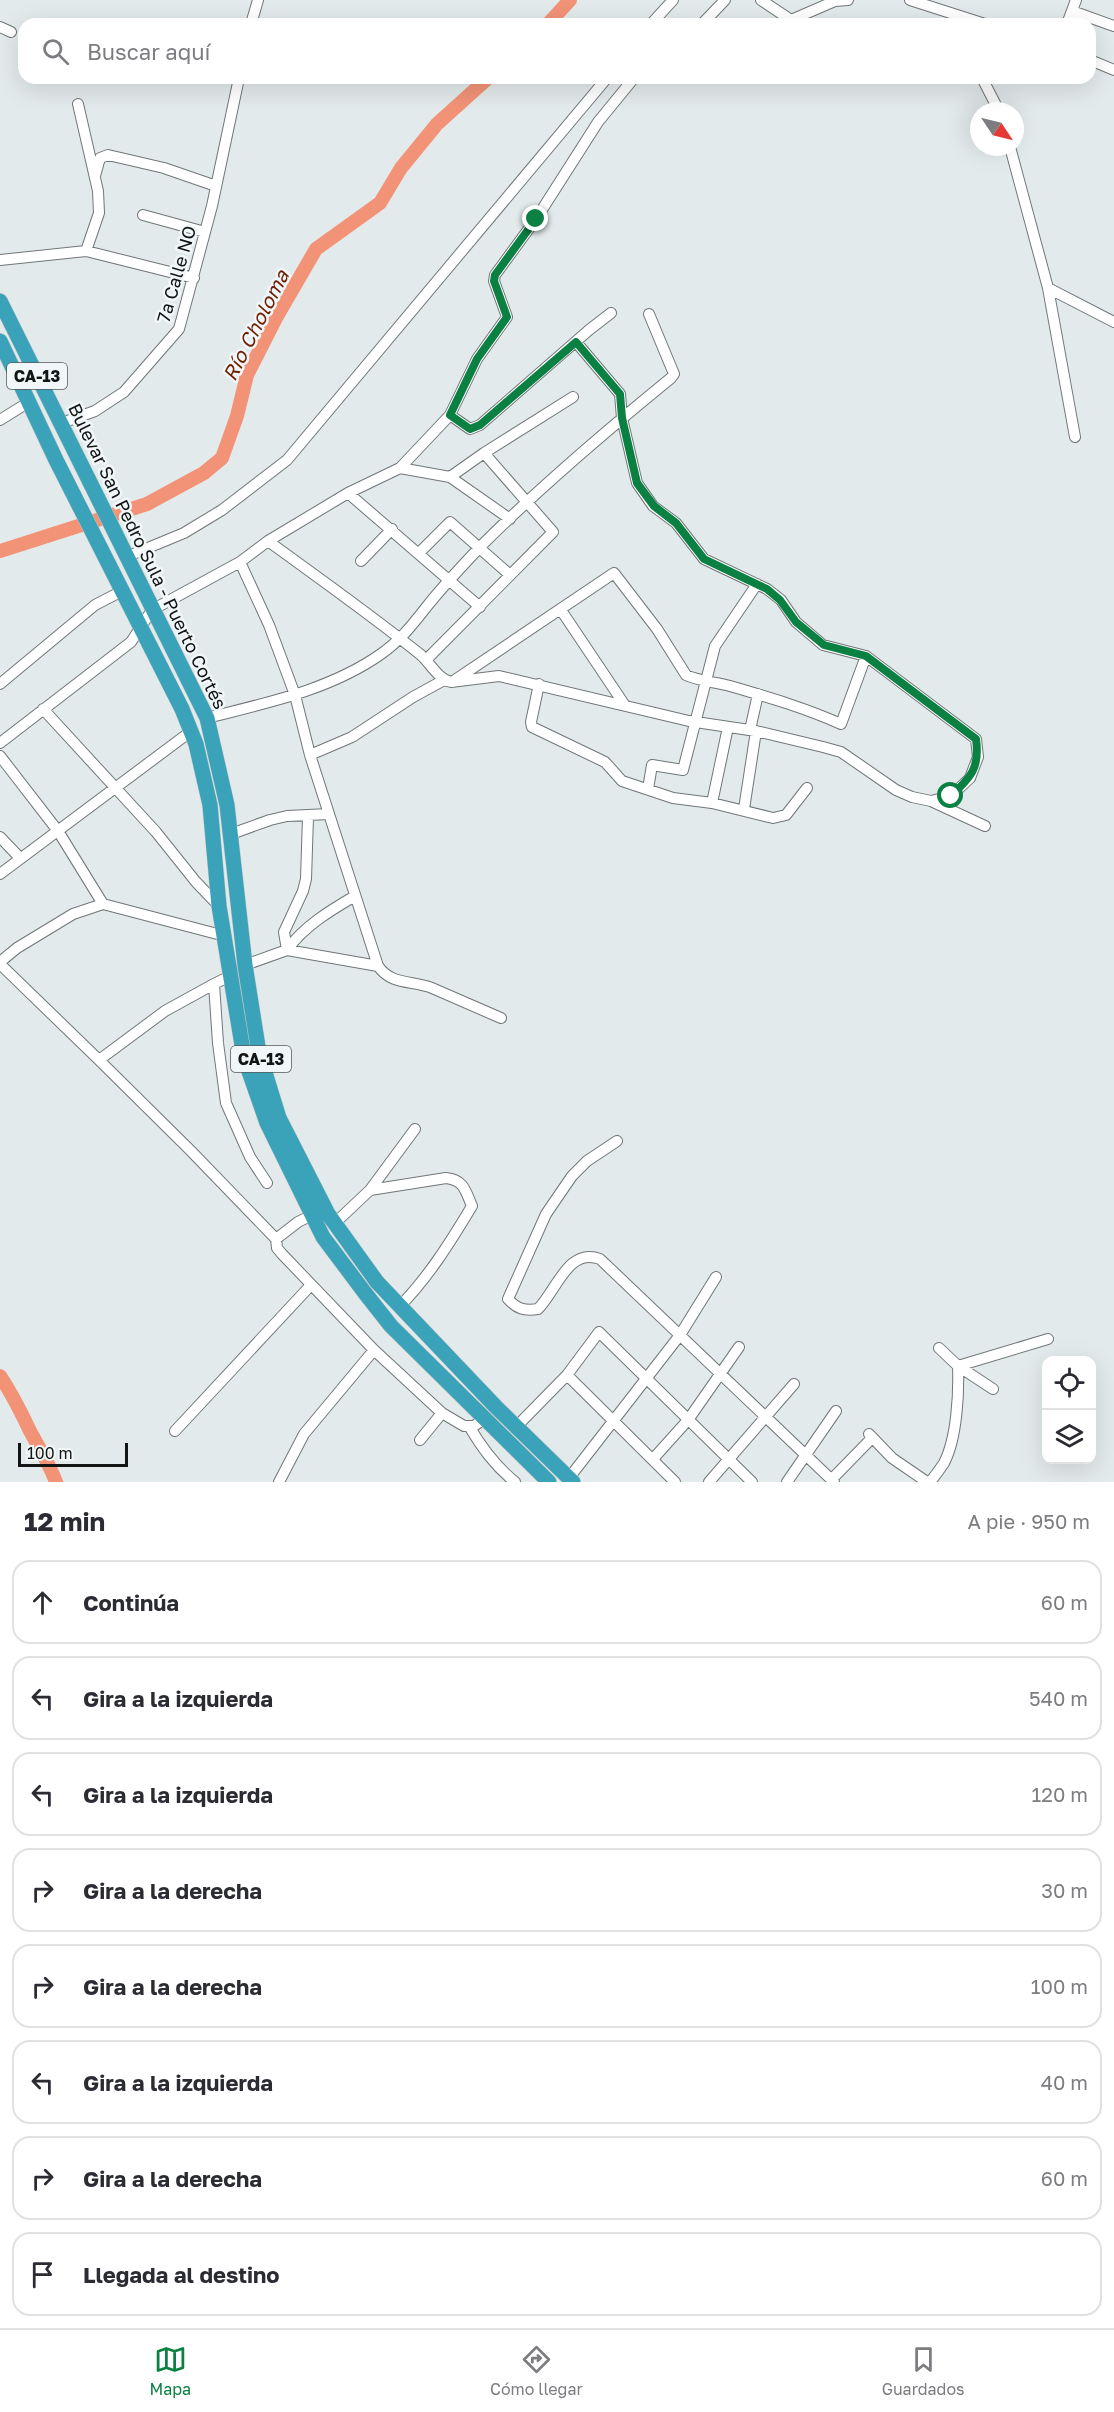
<!DOCTYPE html>
<html lang="es">
<meta charset="utf-8">
<style>
:root{--surface:#fff;--page:#f7f7f7;--text:#2b2b33;--muted:#7c7c81;--line:#e1e1e2;--accent:#0b8043}
body{margin:0;font-family:"Golos Text",sans-serif;background:var(--page);color:var(--text)}
.controls{position:absolute;right:18px;bottom:18px;display:grid;overflow:hidden;border-radius:12px;box-shadow:0 6px 24px #0002}
.controls button{width:54px;height:54px;display:grid;place-items:center;padding:0;border:0;border-bottom:2px solid var(--line);background:var(--surface);color:var(--text);font:30px sans-serif}
.compass{position:absolute;left:970px;top:102px;width:54px;height:54px;border-radius:50%;background:var(--surface);box-shadow:0 6px 24px #0002;rotate:125deg}
.scale{position:absolute;left:18px;bottom:15px;width:110px;box-sizing:border-box;padding-left:6px;border:3px solid #131515;border-top:0;font-size:16px;line-height:21px;white-space:nowrap;color:#131515;-webkit-text-stroke:4px #f1f7f9;paint-order:stroke}
.stop{position:absolute;width:18px;height:18px;margin:-14px;border:4px solid #0b8043;border-radius:50%;background:#fff}
.stop.end{background:#0b8043;border-color:#fff;box-shadow:0 2px 6px #0008}
.list{margin:0;padding:0;list-style:none}
h2{display:flex;justify-content:space-between;align-items:center;height:78px;margin:0;padding:0 24px;font-size:26px}
h2 small{font-size:20px;font-weight:400;color:var(--muted)}
.list li{display:grid;grid-template-columns:39px 1fr auto;gap:18px;align-items:center;box-sizing:border-box;height:84px;margin:0 12px 12px;padding:0 12px;border:2px solid var(--line);border-radius:18px}
.list b{display:block;font-size:22px;white-space:nowrap}
.list em{font-size:20px;font-style:normal;color:var(--muted)}
.icon{flex:none;width:33px;height:33px;fill:none;stroke:currentColor;stroke-width:2;stroke-linecap:round;stroke-linejoin:round}
.map{position:relative;flex:none;width:1114px;height:1482px;overflow:hidden}
.search{position:absolute;background:var(--surface);box-shadow:0 6px 24px #0002;left:18px;right:18px;top:18px;height:66px;display:flex;align-items:center;gap:15px;box-sizing:border-box;padding:0 21px;border-radius:18px;color:var(--muted);font-size:22px}
.sheet{height:846px;background:var(--surface)}
nav{display:flex;justify-content:space-around;align-items:center;box-sizing:border-box;height:84px;border-top:2px solid var(--line);background:var(--surface);font-size:16px;color:var(--muted)}
nav a{display:grid;justify-items:center;gap:3px}
nav .on{color:var(--accent)}
.map>svg:first-child{display:block}
</style>
<div class="map">
<svg width="1114" height="1482" viewBox="0 0 1114 1482">
<rect width="100%" height="100%" fill="#e3eaeb"/>
<g fill="none" stroke-linecap="round" stroke-linejoin="round">
<path stroke="#f29377" stroke-width="14" d="M548,24l22,-24
M0,551l147,-47 57,-31 18,-15 15,-42 10,-41 29,-57 40,-69 64,-46 21,-35 36,-44 51,-46
M0,1376c12,18 21,36 30,55 9,17 19,32 26,51"/>
<g stroke="#717678" stroke-width="12">
<path id="minor" d="M761,0l30,20 44,-19 13,-1
M910,0l75,24
M1072,11l42,15
M251,24l7,-24
M651,24l22,-24
M702,24l23,-24
M1067,24l9,-24
M0,27l11,5
M1090,60l24,10
M982,78l17,33
M78,104l20,87 1,22 -13,38
M1010,147l38,141 66,34
M95,176l5,-18 8,-3 56,13 52,18
M143,215l62,17
M0,260l86,-9 108,27
M1048,288l27,149
M450,415l20,14 10,-4 109,-95 22,-17
M0,420l29,-18
M62,423l33,-12 29,-19 55,-63 33,-123 27,-128
M400,468l50,9 60,42
M450,477l34,-24 89,-56
M348,493l132,114
M268,541c52,38 103,74 153,114 10,9 17,24 30,27l48,-6 190,45 67,10 67,16 18,5 55,38 16,7 19,4 20,-5 19,-18 8,-21 -2,-18 -110,-83 -43,-11 -27,-23 -15,-22 -14,-11 -63,-30 -28,-36 -23,-17 -16,-23 -15,-65 -2,-24 -44,-52
M419,553l31,-31 60,53
M126,557l58,-24 38,-23 65,-50 320,-382
M361,561l31,-32
M240,562l29,63 26,70 15,60 68,211c14,20 35,14 54,22 23,10 46,20 69,30
M561,610l63,94
M426,660l127,-128 -69,-79
M452,682l162,-109 43,56 29,46c12,6 30,7 44,11 38,11 75,22 111,38l25,-68
M0,684l95,-79 27,-14
M539,684l-8,38 1,5 73,35 17,19 51,17 39,5 61,15 13,-3 21,-27
M43,709l113,123 40,50 23,24
M207,718c59,-15 123,-28 174,-64 20,-14 32,-30 47,-49 16,-20 34,-39 52,-58 60,-60 126,-116 191,-169l3,-4 -25,-60
M750,730l8,-36
M0,743l131,-101 21,-32 88,-48 28,-21 80,-48 52,-25 50,-53 27,-56 30,-42 -13,-36 1,-6 41,-56 62,-97 36,-44
M310,755l42,-18 61,-40 31,-17
M0,756l58,75 45,73
M648,789l4,-24 31,5 32,-124 42,-62
M931,801l54,25
M712,803l16,-76
M744,809l12,-78
M231,834l39,-14 17,-4 42,-2
M0,837l20,21
M0,874l190,-142
M287,950l-3,-18 19,-41 3,-12 2,-62
M287,950c17,-24 44,-40 68,-54
M0,962l17,-14 56,-34 30,-10 122,32
M0,964l99,96 66,-49 49,-27
M245,965l42,-15 91,16
M230,976l-16,8 4,59 8,60 24,54 17,26
M99,1060l92,91 85,88
M617,1141l-30,20 -15,15 -26,38 -38,85c9,10 16,12 30,10 19,-19 30,-62 62,-50l234,223
M370,1190l76,-12c18,2 19,12 26,28 -21,35 -44,72 -73,101
M312,1215l-14,7 -22,17 1,9 5,6 92,96 68,63 22,13h10l10,-7
M335,1223l35,-33 45,-61
M567,1375l108,107
M993,1389l-35,-23 90,-27
M469,1426c13,22 26,40 46,56
M516,1427l51,-52 32,-43 153,150
M175,1431l136,-146
M869,1434l23,24 35,24
M420,1440l22,-27
M653,1459l35,-39 51,-73
M569,1478l111,-143 36,-58
M831,1480l41,-42
M279,1482l25,-48 70,-84
M709,1482l85,-98
M787,1482l49,-71
M930,1482c5,-6 10,-13 14,-19 13,-25 15,-70 14,-97l-19,-18"/>
</g>
<g stroke="#c6c7c7" stroke-width="16">
<path id="highway" d="M0,301l207,417 20,87 18,160 14,88 20,65 49,96 49,68 119,125 77,75
M0,341l56,119 126,249 14,35 14,61 9,101 25,151 23,66 56,114 42,56 26,33 158,156"/>
</g>
<use href="#minor" stroke="#fff" stroke-width="10"/>
<use href="#highway" stroke="#3ba3b9" stroke-width="15"/>
</g>
<g fill="none" stroke-linecap="round" stroke-linejoin="round">
<path stroke="#0b8043" stroke-width="8" d="M536,219l-41,56 -1,6 13,36 -30,42 -27,56 20,14 10,-4 96,-83 44,52 2,24 15,65 17,23 22,17 28,36 63,30 13,11 16,22 28,23 42,11 110,83c4,29 -5,38 -25,57"/>
</g>
<g text-anchor="middle" dominant-baseline="central" stroke-width="5" stroke-linejoin="round" paint-order="stroke">
<g fill="#f1f7f9" stroke="#565959" stroke-width="1.5">
<rect x="7" y="363" width="60" height="26" rx="4.5"/>
<rect x="231" y="1046" width="60" height="26" rx="4.5"/>
</g>
<g font-size="16" font-weight="bold" fill="#131515">
<text x="37" y="376">CA-13</text>
<text x="261" y="1059">CA-13</text>
</g>
<g font-size="18" fill="#131515" stroke="#f1f7f9">
<text transform="translate(176 274) rotate(-74)">7a Calle NO</text>
<text transform="translate(148 556) rotate(64)">Bulevar San Pedro Sula - Puerto Cortés</text>
</g>
<g font-size="20" font-style="italic" fill="#711e00" stroke="#f1f7f9">
<text transform="translate(255 325) rotate(-63)">Río Choloma</text>
</g>
</g>
</svg>
<div class="controls">
<button><svg class="icon" aria-label="locate" viewBox="0 0 24 24"><circle cx="12" cy="12" r="6"/><path d="M12 2v4M12 18v4M2 12h4M18 12h4"/></svg></button>
<button><svg class="icon" aria-label="layers" viewBox="0 0 24 24"><path d="M12 4l9 5-9 5-9-5zM3 14l9 5 9-5"/></svg></button>
</div>
<svg class="compass" viewBox="-18 -18 36 36"><path d="M0-13l5 13h-10z" fill="#e53935"/><path d="M0 13l5-13h-10z" fill="#7c7c81"/></svg>
<div class="scale">100 m</div>
<div class="stop" style="left:951px;top:796px"></div>
<div class="stop end" style="left:536px;top:219px"></div>
<div class="search"><svg class="icon" aria-label="search" viewBox="0 0 24 24"><circle cx="10" cy="10" r="6"/><path d="M15 15l6 6"/></svg>Buscar aquí</div>
</div>
<section class="sheet">
<h2>12 min<small>A pie · 950 m</small></h2>
<ul class="list">
<li><svg class="icon" aria-label="ahead" viewBox="0 0 24 24"><path d="M12 20V5M6 11l6-6 6 6"/></svg><div><b>Continúa</b></div><em>60 m</em></li>
<li><svg class="icon" aria-label="left" viewBox="0 0 24 24"><path d="M17 20v-9H6M10 6l-5 5 5 5"/></svg><div><b>Gira a la izquierda</b></div><em>540 m</em></li>
<li><svg class="icon" aria-label="left" viewBox="0 0 24 24"><path d="M17 20v-9H6M10 6l-5 5 5 5"/></svg><div><b>Gira a la izquierda</b></div><em>120 m</em></li>
<li><svg class="icon" aria-label="right" viewBox="0 0 24 24"><path d="M7 20v-9h11M14 6l5 5-5 5"/></svg><div><b>Gira a la derecha</b></div><em>30 m</em></li>
<li><svg class="icon" aria-label="right" viewBox="0 0 24 24"><path d="M7 20v-9h11M14 6l5 5-5 5"/></svg><div><b>Gira a la derecha</b></div><em>100 m</em></li>
<li><svg class="icon" aria-label="left" viewBox="0 0 24 24"><path d="M17 20v-9H6M10 6l-5 5 5 5"/></svg><div><b>Gira a la izquierda</b></div><em>40 m</em></li>
<li><svg class="icon" aria-label="right" viewBox="0 0 24 24"><path d="M7 20v-9h11M14 6l5 5-5 5"/></svg><div><b>Gira a la derecha</b></div><em>60 m</em></li>
<li><svg class="icon" aria-label="arrive" viewBox="0 0 24 24"><path d="M6 21V4h12l-3 4 3 4H6"/></svg><div><b>Llegada al destino</b></div></li>
</ul>
</section>
<nav>
<a class="on"><svg class="icon" aria-label="map" viewBox="0 0 24 24"><path d="M3 6l6-2 6 2 6-2v14l-6 2-6-2-6 2zM9 4v14M15 6v14"/></svg>Mapa</a>
<a><svg class="icon" aria-label="directions" viewBox="0 0 24 24"><path d="M12 3l9 9-9 9-9-9zM9 14v-3h6M13 9l2 2-2 2"/></svg>Cómo llegar</a>
<a><svg class="icon" aria-label="saved" viewBox="0 0 24 24"><path d="M7 4h10v16l-5-4-5 4z"/></svg>Guardados</a>
</nav>
